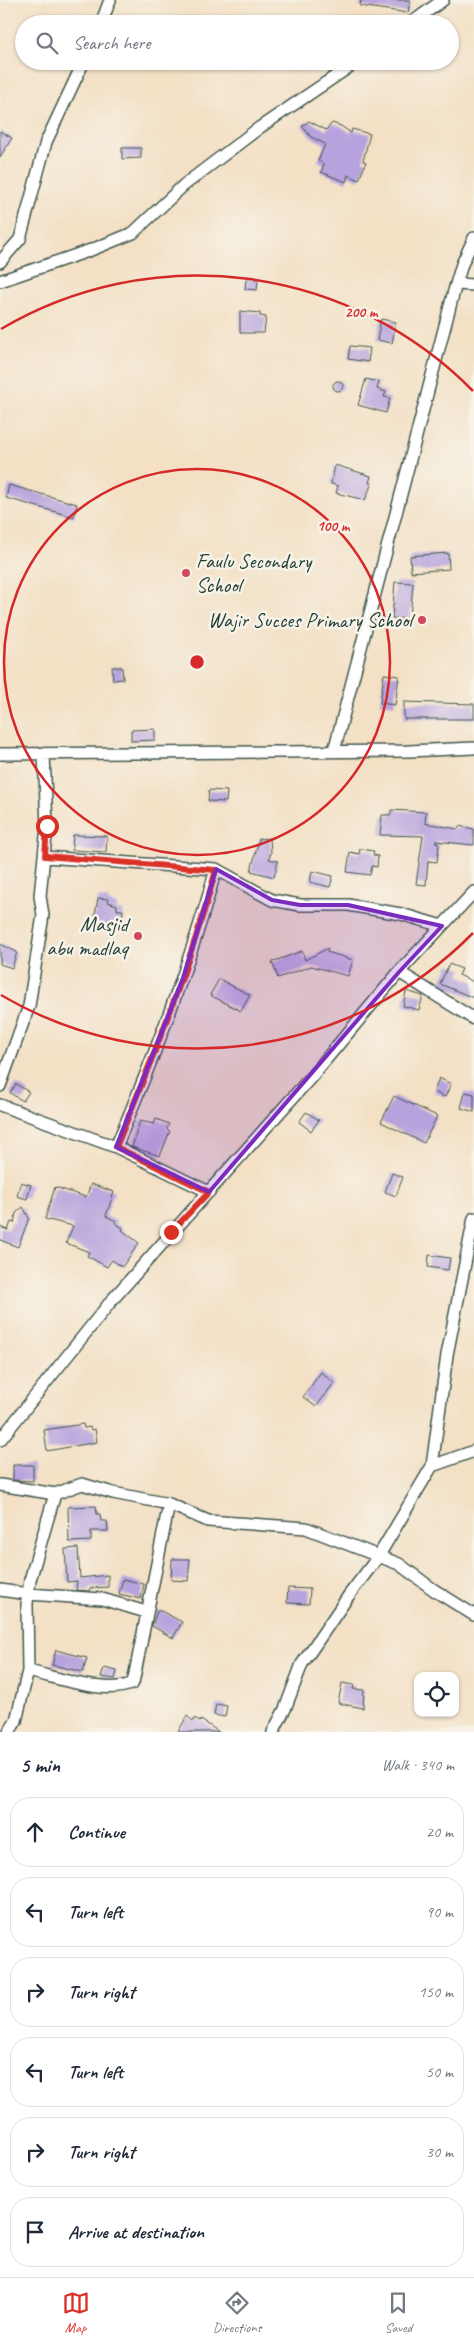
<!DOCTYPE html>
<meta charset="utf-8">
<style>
:root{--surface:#fff;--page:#f2f2f3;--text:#1f2937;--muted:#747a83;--line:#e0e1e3;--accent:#d93025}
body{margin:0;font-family:Caveat,sans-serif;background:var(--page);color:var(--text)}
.controls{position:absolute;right:15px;bottom:15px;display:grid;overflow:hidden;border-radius:10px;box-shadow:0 1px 4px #0004}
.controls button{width:45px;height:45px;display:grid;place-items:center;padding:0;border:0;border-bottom:1px solid var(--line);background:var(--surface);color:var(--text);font:25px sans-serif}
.stop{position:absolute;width:15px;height:15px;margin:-11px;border:4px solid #d93025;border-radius:50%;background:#fff}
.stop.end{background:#d93025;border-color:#fff;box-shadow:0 1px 5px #0008}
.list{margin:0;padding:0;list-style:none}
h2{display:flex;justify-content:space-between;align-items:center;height:65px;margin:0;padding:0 20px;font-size:21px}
h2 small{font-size:16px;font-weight:400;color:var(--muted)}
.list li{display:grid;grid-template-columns:32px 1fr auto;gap:15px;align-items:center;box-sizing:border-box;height:70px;margin:0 10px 10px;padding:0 10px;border:1px solid var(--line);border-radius:20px}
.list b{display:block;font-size:19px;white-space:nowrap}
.list em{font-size:16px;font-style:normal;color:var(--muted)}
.icon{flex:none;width:28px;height:28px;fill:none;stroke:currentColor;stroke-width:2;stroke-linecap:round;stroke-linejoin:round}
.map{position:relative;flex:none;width:474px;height:1732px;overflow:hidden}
.search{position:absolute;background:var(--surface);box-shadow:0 1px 4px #0004;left:15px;right:15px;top:15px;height:55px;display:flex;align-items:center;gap:12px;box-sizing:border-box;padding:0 18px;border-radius:28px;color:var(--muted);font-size:19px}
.sheet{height:545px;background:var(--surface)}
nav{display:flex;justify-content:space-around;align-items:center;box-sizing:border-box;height:70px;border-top:1px solid var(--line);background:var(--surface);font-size:14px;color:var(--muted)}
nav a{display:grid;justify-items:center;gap:2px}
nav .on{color:var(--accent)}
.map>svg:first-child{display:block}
</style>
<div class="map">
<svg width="474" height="1732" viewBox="0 0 474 1732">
<rect width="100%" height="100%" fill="#f7f3e8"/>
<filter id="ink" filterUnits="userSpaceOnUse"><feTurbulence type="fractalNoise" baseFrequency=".02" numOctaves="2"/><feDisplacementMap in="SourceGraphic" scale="10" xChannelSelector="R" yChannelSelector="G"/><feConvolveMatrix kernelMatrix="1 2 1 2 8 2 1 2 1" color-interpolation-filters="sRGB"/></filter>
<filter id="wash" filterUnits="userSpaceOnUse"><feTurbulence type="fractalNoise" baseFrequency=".0096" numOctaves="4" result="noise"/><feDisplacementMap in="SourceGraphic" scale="20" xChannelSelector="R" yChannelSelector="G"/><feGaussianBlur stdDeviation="1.12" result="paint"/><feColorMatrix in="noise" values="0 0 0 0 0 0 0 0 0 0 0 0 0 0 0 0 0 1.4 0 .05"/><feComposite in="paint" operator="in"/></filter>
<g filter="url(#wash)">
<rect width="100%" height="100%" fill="#f3e0c5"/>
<g id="blocks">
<path fill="#b6a2dd" d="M361,0h49l-2,13 -48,-7z
M309,121l17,9 6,-7 9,3 10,7 1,-4 18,5 -7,27 3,1 -7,18 -11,-5 -2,7 -25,-10 3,-8 -6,-3 7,-17 -14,-7 -9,-11z
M0,131l12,7 -12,19z
M122,148h19v10l-19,1z
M246,279l12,1 -1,10 -12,-1z
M240,311l20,2v3l6,1 -2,16h-24z
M381,319l15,3 -4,21 -15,-3z
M350,346l20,2 -2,14 -20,-3z
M366,379l13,3 -2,7 9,3 -2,5 6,1 -4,15 -28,-8z
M333 386a5 5 0 1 1 10 0a5 5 0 1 1-10 0Z
M335,465l36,11 -2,7h3l-7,17 -29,-7 2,-7 -7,-2z
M9,485l68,19 -3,13 -68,-19z
M448,553l1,16 -38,3 -1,-16z
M395,582l18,1 -3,36 -18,-1z
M112,667h10l1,12 -10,1z
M384,674l15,2 -4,29 -15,-2z
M404,702l70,2v15h-70z
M155,729v11l-24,1v-11z
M209,790l18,1 -1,11 -18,-1z
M391,810l35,2 -1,11 33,6 1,-3 15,3v16l-39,-4 4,4 -2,17 -9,-1 -2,24 -10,-1 7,-48 -43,-1 2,-20h9z
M73,835l34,1 -1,16 -34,-2z
M270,838l1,14 -2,7 9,2 -4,16 -23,-6 8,-32z
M360,849l14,2 -1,4 5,1 -1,11 -5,-1 -2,9 -23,-3 3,-20 9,2z
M312,871l21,5 -3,11 -20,-5z
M98,898l10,1v3l9,3v5h6l-1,17 -24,-1v-4l-4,-1z
M0,944l17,8 -5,16 -12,-4z
M328,948l-1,4 26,8 -5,16 -37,-10 -33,12 -6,-16 30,-11 3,9z
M449,964l13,5 -3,6 15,7v16l-34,-14z
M219,979l31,16 -9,16 -31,-16z
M406,991l17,5 -4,14 -16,-4z
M439,1078l12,6 -6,13 -11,-5z
M16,1084l13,8 -6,9 -13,-8z
M465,1092l9,2v18l-13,-4z
M394,1096l43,20 -13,27 -43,-21z
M306,1112l13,8 -8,11 -12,-9z
M156,1119l13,5 -2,5 3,2 -10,25 -28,-9 8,-26 14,3z
M392,1173l11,4 -7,19 -11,-4z
M21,1182l10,3 -4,14 -10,-3z
M91,1184l23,8 -8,24 10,5 -1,2 8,5 -1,2 17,13 -17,24 -10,-7 -5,7 -20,-11 2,-4 -23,-9 7,-17 -28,-7 10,-32 31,10z
M23,1207l6,11 -11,29 -18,-7v-13l8,3 3,-8 3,1 2,-10z
M429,1255l21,3 -2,12 -20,-3z
M321,1372l13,11 -18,24 -13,-10z
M83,1424l1,4 6,-1 1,3 4,-1 2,13 -50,9 -3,-21z
M13,1465h20v16l-20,-1z
M96,1506l1,8h3l1,7h6l1,10h-17v10l-22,1 -1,-35z
M78,1548l2,30 28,-3v12l-18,1 -1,3 -13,-1 1,-9 -10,1 -2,-33z
M172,1559h18l-2,22 -17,-1z
M123,1579l21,5 -3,15 -22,-5z
M288,1588l22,1 -1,15 -22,-1z
M157,1611h4l21,11 -9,16 -21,-12z
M56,1650l31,8 -4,14 -31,-7z
M104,1668l13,3 -2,8 -14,-2z
M342,1683l12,2 -1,4 11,1 -1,18 -25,-5z
M216,1704l11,2 -2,11 -11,-2z
M187,1716l6,5 2,-3 5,4 1,-2 18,12h-41z"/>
</g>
</g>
<g filter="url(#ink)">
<use href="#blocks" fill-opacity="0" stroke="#3f554a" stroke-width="1"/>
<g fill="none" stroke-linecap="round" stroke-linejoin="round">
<g stroke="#3f554a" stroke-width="14">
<path id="minor" d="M101,24l9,-24
M410,24l33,-24
M0,262l20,-23 26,-97 38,-81
M0,281l91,-31 42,-17 51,-48 75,-57 99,-67
M456,284l18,1
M334,751l120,-460 8,-27 12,-26
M0,754l409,-3 65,-3
M45,857l171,12 56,31 28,5h48l53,9 41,12
M399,972l75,47
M0,1086l29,-80 14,-91 -3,-19 7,-70 -3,-72
M0,1105l116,42
M209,1192l-93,-45c38,-91 74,-182 100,-278
M0,1440l112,-140 200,-224 87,-104 75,-80
M432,1466l42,-15
M0,1485l55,9 27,-10 31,9 56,11 39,17 98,7 93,36 35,26 40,25
M0,1590l28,4 74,5 44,13
M28,1671c28,6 78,25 105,12l36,-179
M9,1732l7,-11 12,-50 -1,-68 3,-23 25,-86
M273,1732l12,-23 17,-45 47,-69 29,-38 54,-91 15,-111 27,-137"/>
</g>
<use href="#minor" stroke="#fff" stroke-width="11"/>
</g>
</g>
<g fill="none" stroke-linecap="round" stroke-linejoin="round" filter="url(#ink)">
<path stroke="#d93025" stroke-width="6" d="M47,826l-2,30 171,14c-26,95 -62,186 -100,277l93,45 -38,40"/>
</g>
<path fill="#7b2cbf" fill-opacity="0.2" stroke="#7b2cbf" stroke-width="4" stroke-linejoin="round" d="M216,869l56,31 28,5h48l94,21 -43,46 -190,220 -93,-45 67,-169z"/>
<g fill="none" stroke="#d62828" stroke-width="2.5">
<circle cx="197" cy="662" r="193"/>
<path d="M473 933A387 387 0 0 1 1 995M1 329A387 387 0 0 1 473 391"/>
</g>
<g fill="#d1495b" stroke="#f7f3e8" stroke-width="2">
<circle cx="186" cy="573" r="5"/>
<circle cx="422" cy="620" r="5"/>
<circle cx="138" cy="936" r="5"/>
</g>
<g text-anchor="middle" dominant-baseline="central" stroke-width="5" stroke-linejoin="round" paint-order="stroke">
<g font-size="21" fill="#1f3d34" stroke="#f7f3e8" text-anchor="end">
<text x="196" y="561" text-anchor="start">Faulu Secondary<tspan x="196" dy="24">School</tspan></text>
<text x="412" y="620">Wajir Succes Primary School</text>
<text x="128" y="924">Masjid<tspan x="128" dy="24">abu madlaq</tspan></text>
</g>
</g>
<circle cx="197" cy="662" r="8" fill="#d62828" stroke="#f7f3e8" stroke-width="2.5"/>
<g font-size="15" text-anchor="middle" font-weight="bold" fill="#d62828" stroke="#f7f3e8" stroke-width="5" stroke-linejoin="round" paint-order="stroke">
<text x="361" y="317">200 m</text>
<text x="333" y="531">100 m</text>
</g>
</svg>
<div class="controls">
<button><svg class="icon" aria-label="locate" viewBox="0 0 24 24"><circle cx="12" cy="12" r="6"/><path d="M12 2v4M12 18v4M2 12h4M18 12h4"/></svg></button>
</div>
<div class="stop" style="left:47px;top:826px"></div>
<div class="stop end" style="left:171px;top:1232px"></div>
<div class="search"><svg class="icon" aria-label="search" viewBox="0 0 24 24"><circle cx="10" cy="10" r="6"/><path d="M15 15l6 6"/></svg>Search here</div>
</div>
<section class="sheet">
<h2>5 min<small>Walk · 340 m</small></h2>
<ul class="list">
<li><svg class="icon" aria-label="ahead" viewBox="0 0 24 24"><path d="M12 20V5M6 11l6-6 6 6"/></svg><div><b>Continue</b></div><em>20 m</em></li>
<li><svg class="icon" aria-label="left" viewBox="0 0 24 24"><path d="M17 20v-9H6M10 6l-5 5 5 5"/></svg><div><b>Turn left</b></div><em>90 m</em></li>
<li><svg class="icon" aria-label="right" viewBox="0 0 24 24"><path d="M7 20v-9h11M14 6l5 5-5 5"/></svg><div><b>Turn right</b></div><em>150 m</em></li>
<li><svg class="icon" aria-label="left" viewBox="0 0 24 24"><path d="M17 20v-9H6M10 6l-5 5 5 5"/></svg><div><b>Turn left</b></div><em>50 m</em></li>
<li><svg class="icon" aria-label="right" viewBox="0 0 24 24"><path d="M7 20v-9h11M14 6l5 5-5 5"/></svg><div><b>Turn right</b></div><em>30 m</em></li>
<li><svg class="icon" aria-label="arrive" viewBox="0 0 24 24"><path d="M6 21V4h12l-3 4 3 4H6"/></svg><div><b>Arrive at destination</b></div></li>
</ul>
</section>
<nav>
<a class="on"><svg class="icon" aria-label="map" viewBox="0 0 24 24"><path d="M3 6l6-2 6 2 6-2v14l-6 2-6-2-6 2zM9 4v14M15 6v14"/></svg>Map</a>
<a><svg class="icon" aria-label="directions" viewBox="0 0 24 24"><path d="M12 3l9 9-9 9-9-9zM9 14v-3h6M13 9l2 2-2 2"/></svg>Directions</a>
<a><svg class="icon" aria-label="saved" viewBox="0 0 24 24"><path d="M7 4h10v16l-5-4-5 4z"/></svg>Saved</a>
</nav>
